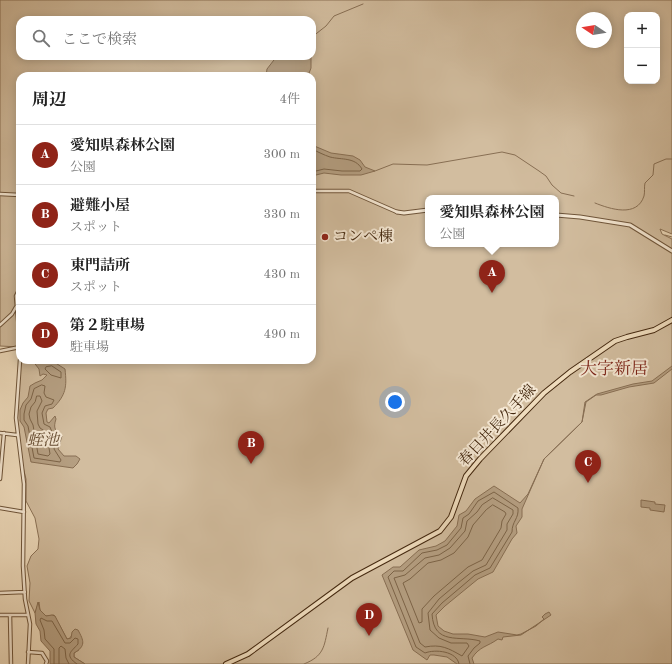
<!DOCTYPE html>
<html lang="ja">
<meta charset="utf-8">
<style>
:root{--surface:#fff;--page:#f6f6f6;--text:#222;--muted:#767676;--line:#e0e0e0;--accent:#8f2418}
body{margin:0;font-family:"Old Standard TT","Noto Serif JP",serif;background:var(--page);color:var(--text)}
.controls{position:absolute;right:12px;top:12px;display:grid;overflow:hidden;border-radius:8px;box-shadow:0 2px 10px #0003}
.controls button{width:36px;height:36px;display:grid;place-items:center;padding:0;border:0;border-bottom:1px solid var(--line);background:var(--surface);color:var(--text);font:20px sans-serif}
.compass{position:absolute;left:576px;top:12px;width:36px;height:36px;border-radius:50%;background:var(--surface);box-shadow:0 2px 10px #0003;rotate:282deg}
.you{position:absolute;left:395px;top:402px;width:14px;height:14px;margin:-10px;border:3px solid #fff;border-radius:50%;background:#1a73e8;box-shadow:0 0 0 6px #1a73e833}
.badge{display:grid;place-items:center;width:26px;height:26px;border-radius:50%;background:var(--accent);color:#fff;font-size:13px;font-weight:700}
.pin{position:absolute;translate:-50% -33px;filter:drop-shadow(0 1px 2px #0008)}
.pin::after{content:'';position:absolute;top:21px;width:14px;height:12px;background:inherit;clip-path:polygon(0 0,100% 0,50% 100%)}
.popup{position:absolute;left:425px;top:195px;width:134px;height:52px;box-sizing:border-box;display:grid;place-content:center;border-radius:8px;background:var(--surface);filter:drop-shadow(0 1px 3px #0005);font-size:13px;white-space:nowrap;color:var(--muted)}
.popup b{font-size:15px;color:var(--text)}
.popup::after{content:'';position:absolute;left:50%;top:100%;margin-left:-8px;border:8px solid transparent;border-top-color:var(--surface)}
.list{margin:0;padding:0;list-style:none}
h2{display:flex;justify-content:space-between;align-items:center;height:52px;margin:0;padding:0 16px;font-size:17px}
h2 small{font-size:13px;font-weight:400;color:var(--muted)}
.list li{display:grid;grid-template-columns:26px 1fr auto;gap:12px;align-items:center;box-sizing:border-box;height:60px;padding:0 16px;border-top:1px solid var(--line)}
.list b{display:block;font-size:15px;white-space:nowrap}
.list p{margin:0;font-size:13px;white-space:nowrap;color:var(--muted)}
.list em{font-size:13px;font-style:normal;color:var(--muted)}
.icon{flex:none;width:22px;height:22px;fill:none;stroke:currentColor;stroke-width:2;stroke-linecap:round;stroke-linejoin:round}
.map{position:relative;flex:none;width:672px;height:664px;overflow:hidden}
.search{position:absolute;background:var(--surface);box-shadow:0 2px 10px #0003;left:16px;top:16px;width:300px;height:44px;display:flex;align-items:center;gap:10px;box-sizing:border-box;padding:0 14px;border-radius:12px;color:var(--muted);font-size:15px}
.panel{position:absolute;background:var(--surface);box-shadow:0 2px 10px #0003;left:16px;top:72px;width:300px;height:292px;border-radius:12px}
.map>svg:first-child{display:block}
</style>
<div class="map">
<svg width="672" height="664" viewBox="0 0 672 664">
<rect width="100%" height="100%" fill="#efdcbd"/>
<filter id="stains"><feTurbulence type="fractalNoise" baseFrequency=".005" numOctaves="4"/><feColorMatrix values="0 0 0 0 .2 0 0 0 0 .09 0 0 0 0 .02 0 0 0 .5 -.17"/></filter>
<radialGradient id="worn" r=".72"><stop offset=".6" stop-color="#630" stop-opacity="0"/><stop offset="1" stop-color="#630" stop-opacity=".3"/></radialGradient>
<path fill="#d2bd9f" stroke="#8b7257" fill-rule="evenodd" d="M0,0h672v234l-12,-5 2,5 10,5v425h-587l-11,-7v-4l5,-3 -7,-15 -3,4h-2l-13,-24 -8,1 -6,-6 -1,-8 -4,11 -6,-12 1,-18 -3,-17 4,-10 7,-7 1,-10 -4,-21 -9,-17v-22l-4,-16 -5,-45 4,-58h291v-284h-292v271l-20,-1zM627,15h30v66h-30zM582,18h24v24h-24zM20,20h292v36h-292zM428,198h128v46h-128z"/>
<path fill="#b59f82" stroke="#886f54" d="M277,56h34v12l-3,8h-42l1,-7z
M312,145l19,8 22,3 7,4 5,7 10,4 -14,4h-20l-17,-2 -12,3z
M32,360h13l2,3 7,-1 11,7c2,18 1,26 -12,39l-5,1 -2,4 1,9 2,1 6,-7 1,3c-3,9 -1,12 6,17l-4,13 6,7h12l4,3 -3,5 -4,4 -42,-6 -7,-35 -4,-6v-11l3,-7 5,-6 2,-11 5,-3 7,-3 5,-5 -4,-1 -3,2 -1,-7z
M672,366v3l-18,14 -25,4 -28,8h-5l-10,7 -4,20 -38,37 -22,50v8l-6,9 1,7 -5,6 -19,33 -15,7 -33,27 -9,9 2,11 6,5 9,3h15l17,3 13,-5 19,3 4,-1 15,-8 8,-7 -2,-2 3,-3 4,-2 2,3 -30,20 -18,2 -1,3 -4,-1c-11,8 -18,7 -26,19l2,6h-17l-10,-7 -13,-2h-4l-3,5 -14,-10 -31,-75 11,-8h7l19,-17 17,-4 9,-5 12,-15 2,-11 7,-4 9,-12 19,-13 26,17 8,-9 16,-35 38,-37 3,-20 12,-8 36,-10 19,-3z
M641,500l14,2v2l10,1 -1,7 -14,-2v-2l-9,-1z
M38,602l2,8 6,6 6,-1 3,1 12,23 4,-1 1,-6 3,-3 3,1c6,11 8,16 -4,23v4l11,7h-35v-13l-9,-10 -1,-10 -4,-7 -1,-11z"/>
<g fill="none" stroke-linecap="round" stroke-linejoin="round">
<path stroke="#7c6448" stroke-width="1" d="M312,149c6,3 12,6 18,8 12,3 25,0 32,12l-2,2h-18l-18,-2 -12,3
M52,366l9,6v6l-10,-3 -6,-6 1,-2z
M42,385l3,1 -1,7 2,4 8,3 -2,4 -7,2 -3,7 2,11 6,3 2,5 5,5 -3,12 7,11 -1,2 -26,-4 -6,-32 -4,-6v-6l2,-9 5,-6 3,-10z
M37,396h3l2,5 -5,10 1,13 2,4 6,4 5,7 -2,9 1,6 -2,2 -10,-2 -5,-29 -3,-6 -1,-5 2,-7 4,-5z
M493,498l20,12v4l-6,10v6l-21,35 -13,6 -15,12 -19,16 -11,14 2,17 9,8 12,5h16l2,3 -7,10c-14,-8 -21,-12 -37,-9l-5,-4 -26,-65 11,-3 20,-17 14,-3 11,-7 15,-17 2,-10 10,-9 5,-7z
M493,505l12,7 1,2 -4,7 -1,7 -19,32 -14,7 -34,29 -12,13v13l-3,1 -16,-40 7,-4 18,-16 13,-3 13,-7 14,-16 5,-12 13,-15z
M54,664v-15l-9,-10 -1,-9 -4,-10 1,-2 6,3h5l13,22h5l5,-5 3,1v5c-7,8 -14,11 -1,20
M59,664v-16l2,-2 4,3 1,9 3,6
M459,664c-2,-13 -24,-15 -34,-11l-9,-6 -28,-70 6,-6h9l19,-18 15,-3 10,-5 14,-17 2,-10 6,-4 9,-13 16,-9 24,16c1,11 -6,13 -6,24l-22,36 -15,7 -14,12 -19,16 -10,11c2,32 27,21 48,27v2l-6,5 -6,8 2,8"/>
<path stroke="#886f54" stroke-width="1" d="M312,37l14,-11 8,-10 29,-12
M375,171l18,-7 34,1 75,-13 13,3 24,16 7,5 6,9 9,8 13,3
M595,203c15,6 42,15 49,-7 1,-4 0,-9 1,-13l8,-8 1,-11 12,-5h6
M665,235l7,2
M304,664c20,-8 20,-17 24,-36"/>
<g stroke="#6f553a" stroke-width="4.5">
<path id="minor" d="M312,191h37l48,21
M0,194l20,1
M20,288l-4,8 4,46
M0,325l12,-11 4,-7
M0,351l20,-4
M20,360l-4,58 8,66 -1,82 2,33 5,25 -2,40
M0,433l17,2
M0,479l4,-46
M0,508l24,4
M0,593l25,-1
M0,615h28
M10,615l1,49
M28,652l14,1 5,8 -1,3"/>
</g>
<g stroke="#6f553a" stroke-width="5">
<path id="tertiary" d="M397,212l7,1 24,-3
M556,215l24,2 50,8 42,26"/>
</g>
<g stroke="#44280f" stroke-width="6">
<path id="primary" d="M226,664l22,-10 104,-76 88,-47 11,-14 15,-41 14,-17 64,-66 26,-21 45,-31 12,-4 27,-7 18,-10"/>
</g>
<use href="#minor" stroke="#f5e8d4" stroke-width="2.5"/>
<use href="#tertiary" stroke="#f5e8d4" stroke-width="3"/>
<use href="#primary" stroke="#efdcbd" stroke-width="4"/>
</g>
<circle fill="#8f2418" stroke="#f5e8d4" stroke-width="1.5" cx="325" cy="237" r="4"/>
<g text-anchor="middle" dominant-baseline="central" stroke-width="4" stroke-linejoin="round" paint-order="stroke">
<g font-size="15" fill="#44280f" stroke="#f5e8d4" text-anchor="start">
<text x="333" y="237">コンペ棟</text>
</g>
<g font-size="15" fill="#44280f" stroke="#f5e8d4">
<text transform="translate(498 426) rotate(-47)">春日井長久手線</text>
</g>
<g font-size="16" font-style="italic" fill="#664c32" stroke="#f5e8d4">
<text x="43" y="441">蛭池</text>
</g>
<g font-size="17" fill="#7a1f14" stroke="#f5e8d4">
<text x="614" y="369">大字新居</text>
</g>
</g>
<rect width="100%" height="100%" filter="url(#stains)"/>
<rect width="100%" height="100%" fill="url(#worn)"/>
</svg>
<div class="controls">
<button>+</button>
<button>−</button>
</div>
<svg class="compass" viewBox="-18 -18 36 36"><path d="M0-13l5 13h-10z" fill="#e53935"/><path d="M0 13l5-13h-10z" fill="#767676"/></svg>
<div class="you"></div>
<div class="pin badge" style="left:492px;top:293px">A</div>
<div class="popup"><b>愛知県森林公園</b>公園</div>
<div class="pin badge" style="left:251px;top:464px">B</div>
<div class="pin badge" style="left:588px;top:483px">C</div>
<div class="pin badge" style="left:369px;top:636px">D</div>
<div class="search"><svg class="icon" aria-label="search" viewBox="0 0 24 24"><circle cx="10" cy="10" r="6"/><path d="M15 15l6 6"/></svg>ここで検索</div>
<section class="panel">
<h2>周辺<small>4件</small></h2>
<ul class="list">
<li><span class="badge">A</span><div><b>愛知県森林公園</b><p>公園</p></div><em>300 m</em></li>
<li><span class="badge">B</span><div><b>避難小屋</b><p>スポット</p></div><em>330 m</em></li>
<li><span class="badge">C</span><div><b>東門詰所</b><p>スポット</p></div><em>430 m</em></li>
<li><span class="badge">D</span><div><b>第２駐車場</b><p>駐車場</p></div><em>490 m</em></li>
</ul>
</section>
</div>
